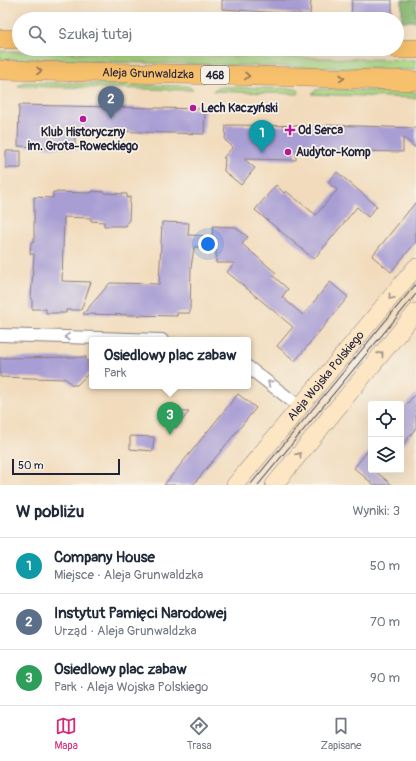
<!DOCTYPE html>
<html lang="pl">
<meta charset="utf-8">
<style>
:root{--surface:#fff;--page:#f6f6f7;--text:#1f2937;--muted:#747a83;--line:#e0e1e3;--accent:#db2777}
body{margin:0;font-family:Pangolin,sans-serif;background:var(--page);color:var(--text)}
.controls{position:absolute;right:12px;bottom:12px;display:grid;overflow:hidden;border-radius:4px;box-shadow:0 4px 16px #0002}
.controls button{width:36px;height:36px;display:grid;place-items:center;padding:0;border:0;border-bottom:1px solid var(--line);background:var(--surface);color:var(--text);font:20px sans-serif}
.scale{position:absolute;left:12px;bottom:10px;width:108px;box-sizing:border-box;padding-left:4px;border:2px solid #22223b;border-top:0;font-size:11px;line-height:14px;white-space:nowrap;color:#22223b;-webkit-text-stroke:3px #f7f3e8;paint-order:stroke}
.you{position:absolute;left:208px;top:244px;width:14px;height:14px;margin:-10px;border:3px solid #fff;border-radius:50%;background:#1a73e8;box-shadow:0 0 0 6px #1a73e833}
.badge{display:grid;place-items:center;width:26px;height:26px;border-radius:50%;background:var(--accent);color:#fff;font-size:13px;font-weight:700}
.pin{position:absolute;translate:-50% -33px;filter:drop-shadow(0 1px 2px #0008)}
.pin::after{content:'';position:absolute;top:21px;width:14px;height:12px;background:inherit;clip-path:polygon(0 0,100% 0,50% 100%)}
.popup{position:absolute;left:89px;top:337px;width:162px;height:52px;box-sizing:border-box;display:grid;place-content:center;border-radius:4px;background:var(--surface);filter:drop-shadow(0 1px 3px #0005);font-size:13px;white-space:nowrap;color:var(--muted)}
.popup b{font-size:15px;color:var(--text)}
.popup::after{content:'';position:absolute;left:50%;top:100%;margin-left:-8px;border:8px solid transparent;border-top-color:var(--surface)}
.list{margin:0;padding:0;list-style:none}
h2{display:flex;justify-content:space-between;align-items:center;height:52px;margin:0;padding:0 16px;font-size:17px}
h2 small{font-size:13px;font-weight:400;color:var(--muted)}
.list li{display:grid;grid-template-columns:26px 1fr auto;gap:12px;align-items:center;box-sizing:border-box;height:56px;padding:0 16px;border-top:1px solid var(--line)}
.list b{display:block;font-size:15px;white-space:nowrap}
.list p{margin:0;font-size:13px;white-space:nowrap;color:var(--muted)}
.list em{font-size:13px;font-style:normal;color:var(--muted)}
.icon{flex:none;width:22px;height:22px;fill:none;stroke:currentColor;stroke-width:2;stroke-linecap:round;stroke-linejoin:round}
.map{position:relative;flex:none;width:416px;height:485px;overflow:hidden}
.search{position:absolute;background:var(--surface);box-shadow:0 4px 16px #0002;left:12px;right:12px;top:12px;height:44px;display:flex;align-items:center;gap:10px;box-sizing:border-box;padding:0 14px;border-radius:22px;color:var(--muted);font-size:15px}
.sheet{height:220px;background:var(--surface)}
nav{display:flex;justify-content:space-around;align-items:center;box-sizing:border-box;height:56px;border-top:1px solid var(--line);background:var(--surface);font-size:11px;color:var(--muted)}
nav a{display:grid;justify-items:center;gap:2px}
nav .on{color:var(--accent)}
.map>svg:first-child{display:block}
</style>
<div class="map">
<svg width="416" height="485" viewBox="0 0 416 485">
<rect width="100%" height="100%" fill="#f7f3e8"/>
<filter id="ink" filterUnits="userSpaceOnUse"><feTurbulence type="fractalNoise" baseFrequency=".025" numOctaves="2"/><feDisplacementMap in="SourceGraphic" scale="8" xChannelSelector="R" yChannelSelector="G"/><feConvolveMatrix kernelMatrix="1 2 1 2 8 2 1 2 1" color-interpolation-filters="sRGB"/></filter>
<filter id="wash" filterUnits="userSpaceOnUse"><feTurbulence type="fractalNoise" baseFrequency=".012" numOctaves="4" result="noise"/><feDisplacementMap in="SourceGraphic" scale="16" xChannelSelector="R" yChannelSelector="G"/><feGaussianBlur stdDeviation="0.9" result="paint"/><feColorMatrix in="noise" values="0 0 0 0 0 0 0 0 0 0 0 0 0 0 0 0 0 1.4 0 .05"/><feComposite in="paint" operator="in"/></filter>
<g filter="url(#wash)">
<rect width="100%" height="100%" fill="#f2dbbc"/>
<path fill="#a8d481" stroke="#657b5e" d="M0,51l416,9v10l-416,-11z
M23,82l165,4 5,4 -175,-4z
M225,87l72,2 2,2 -1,3 -85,-3 4,-3z
M321,89l95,3v6l-104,-4 4,-4z"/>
<path fill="#86b66f" stroke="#546c55" d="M402,0h14v21h-14z"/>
<g id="blocks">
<path fill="#a99ed4" d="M222,0h89l-1,15 -88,-6z
M352,0h40v17h-41z
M19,105l186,4 -1,25 -129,-4v19l-57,-3z
M226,125l101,1v-1l89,3v20l-13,-11v15l-103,-2h-4v10l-52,-1 11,9 -14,17 -17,-14 1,-13h-2l10,-11 -8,-7z
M6,151h15v17h-15z
M337,172l40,34 -9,11 -11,-10 -43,52 -59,-49 21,-25 8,8 2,-2 30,24 21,-25 -9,-8z
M92,191l12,1v1l23,1v4l3,-1 -1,25h-2l-1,4h-22v-4l-13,-1v-3l-27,-1 -2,64 29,1 -10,28h-15v3h-20v-4h-14v-11h-1l3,-44h-4l1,-12h3v-45l19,1v-6l39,1z
M416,202v40l-25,30 -19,-16z
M162,222l27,1 -1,12 24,1 1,-10 22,1 13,10 -6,7 34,29 -3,3 15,13 -6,8 21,18 27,-33 18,15 -53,64 -18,-15 16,-19 -66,-55 8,-9h-19v-16h-22l-3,21 -1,45h-13v3l-94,-2 27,-31 49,1z
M86,357v4h6v9l-15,15h-5l-6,-6 -66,-2v-19z
M416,393v35l-15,19v-36z
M238,394l18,14 -63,77h-29z
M168,411l21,1 -12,15h-10z
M130,436l24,1 -1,14 -23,-2z
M371,447v23h3l18,15h-18l-20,-17z"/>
</g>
</g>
<g filter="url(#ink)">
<use href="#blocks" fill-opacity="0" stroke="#8a7e7c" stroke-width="1"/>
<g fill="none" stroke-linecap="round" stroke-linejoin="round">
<g stroke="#8a7e7c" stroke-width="14">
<path id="street" d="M0,335l162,5
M248,367l52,40"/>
</g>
<g stroke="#8a7e7c" stroke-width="18">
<g id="secondary">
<path id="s1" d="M235,485l181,-218"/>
<path d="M274,485l142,-173"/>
</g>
</g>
<g stroke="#8a7e7c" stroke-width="20">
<g id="primary">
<path d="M0,39h19"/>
<path d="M397,49h19"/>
<path id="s2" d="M0,70l305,7 111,4"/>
</g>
</g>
<use href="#street" stroke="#fff" stroke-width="12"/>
<use href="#secondary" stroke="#fce6c4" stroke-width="17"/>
<use href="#primary" stroke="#f7c06c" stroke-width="19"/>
<path stroke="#22223b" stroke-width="1" d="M250,485l166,-201
M258,485l158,-191"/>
</g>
<defs><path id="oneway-chevron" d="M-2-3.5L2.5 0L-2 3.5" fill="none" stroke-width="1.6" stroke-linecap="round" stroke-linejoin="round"/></defs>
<g stroke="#8c7154">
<use href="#oneway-chevron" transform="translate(39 71) rotate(1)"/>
<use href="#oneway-chevron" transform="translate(247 76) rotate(1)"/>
<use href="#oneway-chevron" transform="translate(342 78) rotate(2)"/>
</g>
<g stroke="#9a8e86">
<use href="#oneway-chevron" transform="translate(391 297) rotate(130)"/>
<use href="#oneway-chevron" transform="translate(381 354) rotate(-51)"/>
<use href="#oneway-chevron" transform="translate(299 455) rotate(-51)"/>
</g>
<g stroke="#9c9ca7">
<use href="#oneway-chevron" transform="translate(67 337) rotate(-178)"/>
<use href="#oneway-chevron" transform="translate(270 383) rotate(-143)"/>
</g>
</g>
<g fill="#b5179e" stroke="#f7f3e8" stroke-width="1.5">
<circle cx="193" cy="108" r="4"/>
<circle cx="83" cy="119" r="4"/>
<path d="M288 124h4v4h4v4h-4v4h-4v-4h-4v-4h4z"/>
<circle cx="288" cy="152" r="4"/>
</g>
<g text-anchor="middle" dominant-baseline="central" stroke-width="3.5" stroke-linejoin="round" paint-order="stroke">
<rect fill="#f7f3e8" stroke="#62616f" stroke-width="1" x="201" y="66" width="28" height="18" rx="3"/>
<g font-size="11" font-weight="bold" fill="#22223b">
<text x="215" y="75">468</text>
</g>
<g font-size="12" fill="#22223b" stroke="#f7f3e8">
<text stroke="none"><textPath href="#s2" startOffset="148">Aleja Grunwaldzka</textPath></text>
<text stroke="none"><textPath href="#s1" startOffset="142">Aleja Wojska Polskiego</textPath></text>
</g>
<g font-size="12" font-weight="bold" fill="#22223b" stroke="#f7f3e8" text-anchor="start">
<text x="201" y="108">Lech Kaczyński</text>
<text x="298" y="130">Od Serca</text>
<text x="83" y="132" text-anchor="middle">Klub Historyczny<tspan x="83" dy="14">im. Grota-Roweckiego</tspan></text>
<text x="296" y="152">Audytor-Komp</text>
</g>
</g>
</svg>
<div class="controls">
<button><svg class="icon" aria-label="locate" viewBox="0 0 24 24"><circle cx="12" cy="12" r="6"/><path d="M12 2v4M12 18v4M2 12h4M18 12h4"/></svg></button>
<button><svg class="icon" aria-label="layers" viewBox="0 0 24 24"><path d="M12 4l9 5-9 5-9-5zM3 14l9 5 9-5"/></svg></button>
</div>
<div class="scale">50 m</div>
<div class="you"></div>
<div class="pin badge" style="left:262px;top:153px;background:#0f9aa8">1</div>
<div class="pin badge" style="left:111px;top:119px;background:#5c6f8a">2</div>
<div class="pin badge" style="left:170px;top:435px;background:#2e9e5b">3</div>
<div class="popup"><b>Osiedlowy plac zabaw</b>Park</div>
<div class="search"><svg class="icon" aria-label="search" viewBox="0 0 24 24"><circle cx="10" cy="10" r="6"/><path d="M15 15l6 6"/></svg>Szukaj tutaj</div>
</div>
<section class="sheet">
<h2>W pobliżu<small>Wyniki: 3</small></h2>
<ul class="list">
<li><span class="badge" style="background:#0f9aa8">1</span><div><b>Company House</b><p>Miejsce · Aleja Grunwaldzka</p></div><em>50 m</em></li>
<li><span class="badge" style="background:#5c6f8a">2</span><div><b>Instytut Pamięci Narodowej</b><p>Urząd · Aleja Grunwaldzka</p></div><em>70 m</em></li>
<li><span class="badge" style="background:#2e9e5b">3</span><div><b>Osiedlowy plac zabaw</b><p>Park · Aleja Wojska Polskiego</p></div><em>90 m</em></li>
</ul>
</section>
<nav>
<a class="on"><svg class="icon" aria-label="map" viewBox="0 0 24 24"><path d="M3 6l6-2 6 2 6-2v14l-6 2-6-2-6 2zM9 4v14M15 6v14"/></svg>Mapa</a>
<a><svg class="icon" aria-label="directions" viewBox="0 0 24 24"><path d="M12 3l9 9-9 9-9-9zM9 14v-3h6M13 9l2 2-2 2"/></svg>Trasa</a>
<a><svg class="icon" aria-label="saved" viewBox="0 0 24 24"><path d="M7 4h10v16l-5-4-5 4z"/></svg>Zapisane</a>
</nav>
